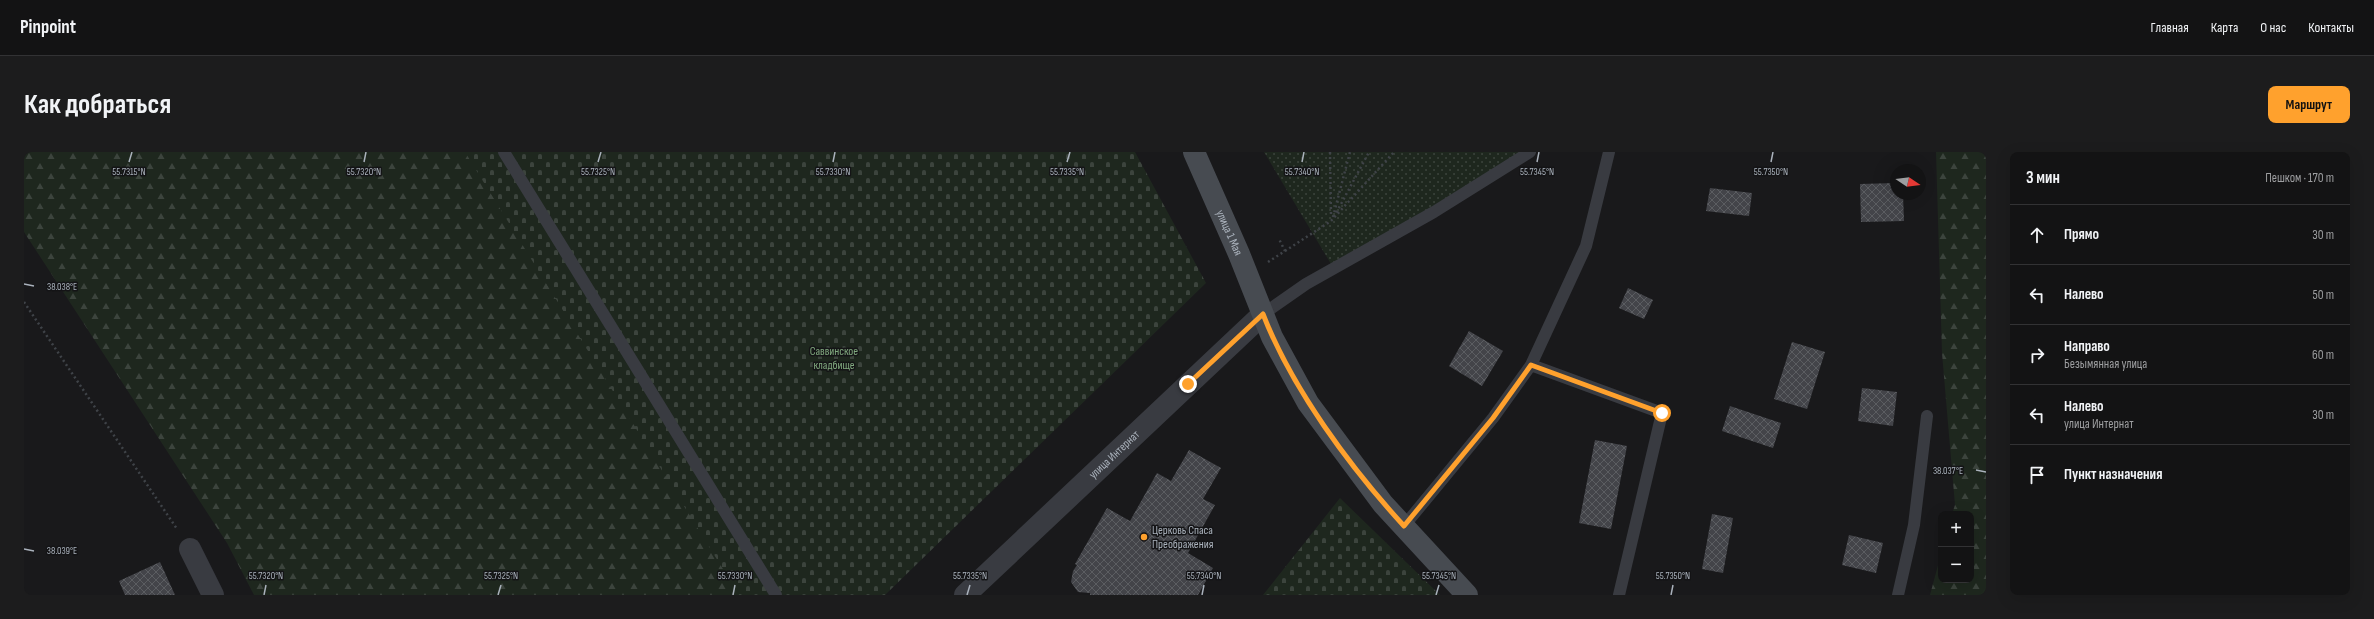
<!DOCTYPE html>
<html lang="ru">
<meta charset="utf-8">
<style>
:root{--surface:#131314;--page:#1c1c1d;--text:#f1f3f6;--muted:#9d9ea0;--line:#323234;--accent:#ffa12d}
body{margin:0;font-family:"Sofia Sans Condensed",sans-serif;background:var(--page);color:var(--text)}
.controls{position:absolute;right:12px;bottom:12px;display:grid;overflow:hidden;border-radius:8px;box-shadow:0 4px 16px #0002}
.controls button{width:36px;height:36px;display:grid;place-items:center;padding:0;border:0;border-bottom:1px solid var(--line);background:var(--surface);color:var(--text);font:20px sans-serif}
.compass{position:absolute;left:1866px;top:12px;width:36px;height:36px;border-radius:50%;background:var(--surface);box-shadow:0 4px 16px #0002;rotate:103deg}
.stop{position:absolute;width:12px;height:12px;margin:-9px;border:3px solid #ffa12d;border-radius:50%;background:#fff}
.stop.end{background:#ffa12d;border-color:#fff;box-shadow:0 1px 4px #0008}
.list{margin:0;padding:0;list-style:none}
h2{display:flex;justify-content:space-between;align-items:center;height:52px;margin:0;padding:0 16px;font-size:17px}
h2 small{font-size:13px;font-weight:400;color:var(--muted)}
.list li{display:grid;grid-template-columns:26px 1fr auto;gap:12px;align-items:center;box-sizing:border-box;height:60px;padding:0 16px;border-top:1px solid var(--line)}
.list b{display:block;font-size:15px;white-space:nowrap}
.list p{margin:0;font-size:13px;white-space:nowrap;color:var(--muted)}
.list em{font-size:13px;font-style:normal;color:var(--muted)}
.icon{flex:none;width:22px;height:22px;fill:none;stroke:currentColor;stroke-width:2;stroke-linecap:round;stroke-linejoin:round}
.map{position:relative;flex:none;width:1962px;height:443px;overflow:hidden;border-radius:8px}
header{display:flex;align-items:center;gap:24px;box-sizing:border-box;height:56px;padding:0 20px;background:var(--surface);border-bottom:1px solid var(--line)}
header strong{font-size:19px}
nav{display:flex;gap:22px;margin-inline-start:auto;font-size:14px}
.intro{display:flex;align-items:center;justify-content:space-between;box-sizing:border-box;height:96px;padding:0 24px}
h1{margin:0;font-size:28px}
.button{padding:10px 18px;border-radius:8px;background:var(--accent);color:#111;font-size:14px;font-weight:700}
main{display:flex;gap:24px;padding:0 24px}
aside{flex:1;background:var(--surface);border-radius:8px;box-shadow:0 4px 16px #0002}
.map>svg:first-child{display:block}
</style>
<header>
<strong>Pinpoint</strong>
<nav><a>Главная</a><a>Карта</a><a>О нас</a><a>Контакты</a></nav>
</header>
<div class="intro"><h1>Как добраться</h1><a class="button">Маршрут</a></div>
<main>
<div class="map">
<svg width="1962" height="443" viewBox="0 0 1962 443">
<defs>
<pattern id="forest-firs" width="22" height="20" patternUnits="userSpaceOnUse"><rect width="22" height="20" fill="#1e271e"/><path d="M5 1l3.5 6h-7zM16 11l3.5 6h-7z" fill="#3c443d"/></pattern>
<pattern id="cemetery-stones" width="16" height="16" patternUnits="userSpaceOnUse"><rect width="16" height="16" fill="#1e271e"/><path d="M2 7V4a2 2 0 0 1 4 0v3zM10 15v-3a2 2 0 0 1 4 0v3z" fill="#3c443d"/></pattern>
<pattern id="park-dots" width="8" height="8" patternUnits="userSpaceOnUse"><rect width="8" height="8" fill="#1e271e"/><path d="M2 2h.1M6 6h.1" fill="none" stroke="#3c443d" stroke-width="1.8" stroke-linecap="round"/></pattern>
<pattern id="building-cross-hatch" width="8" height="8" patternUnits="userSpaceOnUse"><rect width="8" height="8" fill="#434449"/><path d="M0 0l8 8M0 8l8-8" fill="none" stroke="#5b5d61"/></pattern>
</defs>
<rect width="100%" height="100%" fill="#19191b"/>
<path fill="url(#forest-firs)" d="M0,0h1111l-252,443h-629l-27,-52 -203,-311z
M1912,0h50v443h-56l11,-41v26h30v-66h-19l3,-9 -13,-152z"/>
<path fill="url(#cemetery-stones)" d="M441,0h670l71,131 -321,312h-146z
M1316,346l100,97h-177z"/>
<path fill="url(#park-dots)" d="M1240,0h266l-196,117z"/>
<path fill="url(#building-cross-hatch)" d="M1872,31v11h7l1,27 -43,1 -1,-38z
M1686,36l42,5 -3,23 -43,-5z
M1604,136l25,12 -9,19 -25,-11z
M1445,179l34,20 -21,35 -33,-20z
M1768,190l33,10 -18,57 -33,-10z
M1838,236l35,4 -4,34 -35,-5z
M1706,254l51,17 -8,25 -51,-17z
M1571,288l32,6 -16,83 -32,-6z
M1165,298l32,18 -18,31 12,6 -27,48 25,15 -15,27h-108v-2l-12,-1 -7,-10 2,-11 4,-6 -2,-1 32,-56 23,13 27,-48 14,8z
M1688,362l21,4 -10,55 -21,-4z
M1825,383l34,8 -7,30 -34,-8z
M136,410l15,33h-50l-6,-14z"/>
<g fill="none" stroke-linecap="round" stroke-linejoin="round">
<path stroke="#3f4348" stroke-width="2.5" stroke-dasharray="2 3" stroke-linecap="butt" d="M1306,0l1,65
M1309,65l17,-65
M1310,65l35,-65
M1261,99l46,-30 63,-69
M1244,110l17,-11 -6,-12
M0,150l153,227"/>
<path stroke="#393b41" stroke-width="12" d="M480,0l272,443
M1239,162l43,-30 128,-72 96,-60
M1507,213l131,48 -43,182
M1380,374l89,-108 38,-53 55,-119 23,-94
M1874,443l16,-70 13,-109"/>
<g stroke="#393b41" stroke-width="22">
<path d="M166,397l23,46"/>
<path id="s1" d="M941,443l298,-281"/>
</g>
<path stroke="#474b51" stroke-width="22" id="s2" d="M1170,0l45,102 33,83 36,66 75,101 84,91"/>
</g>
<g fill="none" stroke-linecap="round" stroke-linejoin="round">
<path stroke="#ffa12d" stroke-width="5" d="M1164,232l75,-70c29,75 87,153 141,212l89,-108 38,-53 131,48"/>
</g>
<path fill="none" stroke="#aab2bc" stroke-width="1.5" d="M105,10l3,-10M340,10l2,-10M574,10l3,-10M809,10l2,-10M1043,10l3,-10M1278,10l2,-10M1513,10l2,-10M1747,10l2,-10M0,132l10,2M1952,318l10,2M0,397l10,2M240,443l2,-10M474,443l3,-10M709,443l2,-10M943,443l3,-10M1178,443l2,-10M1412,443l3,-10M1647,443l2,-10"/>
<circle fill="#ffa12d" stroke="#141416" stroke-width="1.5" cx="1120" cy="385" r="4"/>
<g text-anchor="middle" dominant-baseline="central" stroke-width="3" stroke-linejoin="round" paint-order="stroke">
<g font-size="12" fill="#aab2bc" stroke="#141416">
<text stroke="none"><textPath href="#s2" startOffset="88">улица 1 Мая</textPath></text>
<text stroke="none"><textPath href="#s1" startOffset="205">улица Интернат</textPath></text>
</g>
<g font-size="12" fill="#81a97f" stroke="#141416">
<text x="810" y="199">Саввинское<tspan x="810" dy="14">кладбище</tspan></text>
</g>
<g font-size="12" fill="#aab2bc" stroke="#141416" text-anchor="start">
<text x="1128" y="378">Церковь Спаса<tspan x="1128" dy="14">Преображения</tspan></text>
</g>
</g>
<g font-size="10" text-anchor="middle" fill="#aab2bc" stroke="#141416" stroke-width="3" stroke-linejoin="round" paint-order="stroke">
<text x="105" y="23">55.7315°N</text>
<text x="340" y="23">55.7320°N</text>
<text x="574" y="23">55.7325°N</text>
<text x="809" y="23">55.7330°N</text>
<text x="1043" y="23">55.7335°N</text>
<text x="1278" y="23">55.7340°N</text>
<text x="1747" y="23">55.7350°N</text>
<text x="1513" y="23">55.7345°N</text>
<text x="38" y="138">38.038°E</text>
<text x="1924" y="322">38.037°E</text>
<text x="38" y="402">38.039°E</text>
<text x="242" y="427">55.7320°N</text>
<text x="477" y="427">55.7325°N</text>
<text x="711" y="427">55.7330°N</text>
<text x="946" y="427">55.7335°N</text>
<text x="1180" y="427">55.7340°N</text>
<text x="1415" y="427">55.7345°N</text>
<text x="1649" y="427">55.7350°N</text>
</g>
</svg>
<div class="controls">
<button>+</button>
<button>−</button>
</div>
<svg class="compass" viewBox="-18 -18 36 36"><path d="M0-13l5 13h-10z" fill="#e53935"/><path d="M0 13l5-13h-10z" fill="#9d9ea0"/></svg>
<div class="stop" style="left:1638px;top:261px"></div>
<div class="stop end" style="left:1164px;top:232px"></div>
</div>
<aside>
<h2>3 мин<small>Пешком · 170 m</small></h2>
<ul class="list">
<li><svg class="icon" aria-label="ahead" viewBox="0 0 24 24"><path d="M12 20V5M6 11l6-6 6 6"/></svg><div><b>Прямо</b></div><em>30 m</em></li>
<li><svg class="icon" aria-label="left" viewBox="0 0 24 24"><path d="M17 20v-9H6M10 6l-5 5 5 5"/></svg><div><b>Налево</b></div><em>50 m</em></li>
<li><svg class="icon" aria-label="right" viewBox="0 0 24 24"><path d="M7 20v-9h11M14 6l5 5-5 5"/></svg><div><b>Направо</b><p>Безымянная улица</p></div><em>60 m</em></li>
<li><svg class="icon" aria-label="left" viewBox="0 0 24 24"><path d="M17 20v-9H6M10 6l-5 5 5 5"/></svg><div><b>Налево</b><p>улица Интернат</p></div><em>30 m</em></li>
<li><svg class="icon" aria-label="arrive" viewBox="0 0 24 24"><path d="M6 21V4h12l-3 4 3 4H6"/></svg><div><b>Пункт назначения</b></div></li>
</ul>
</aside>
</main>
